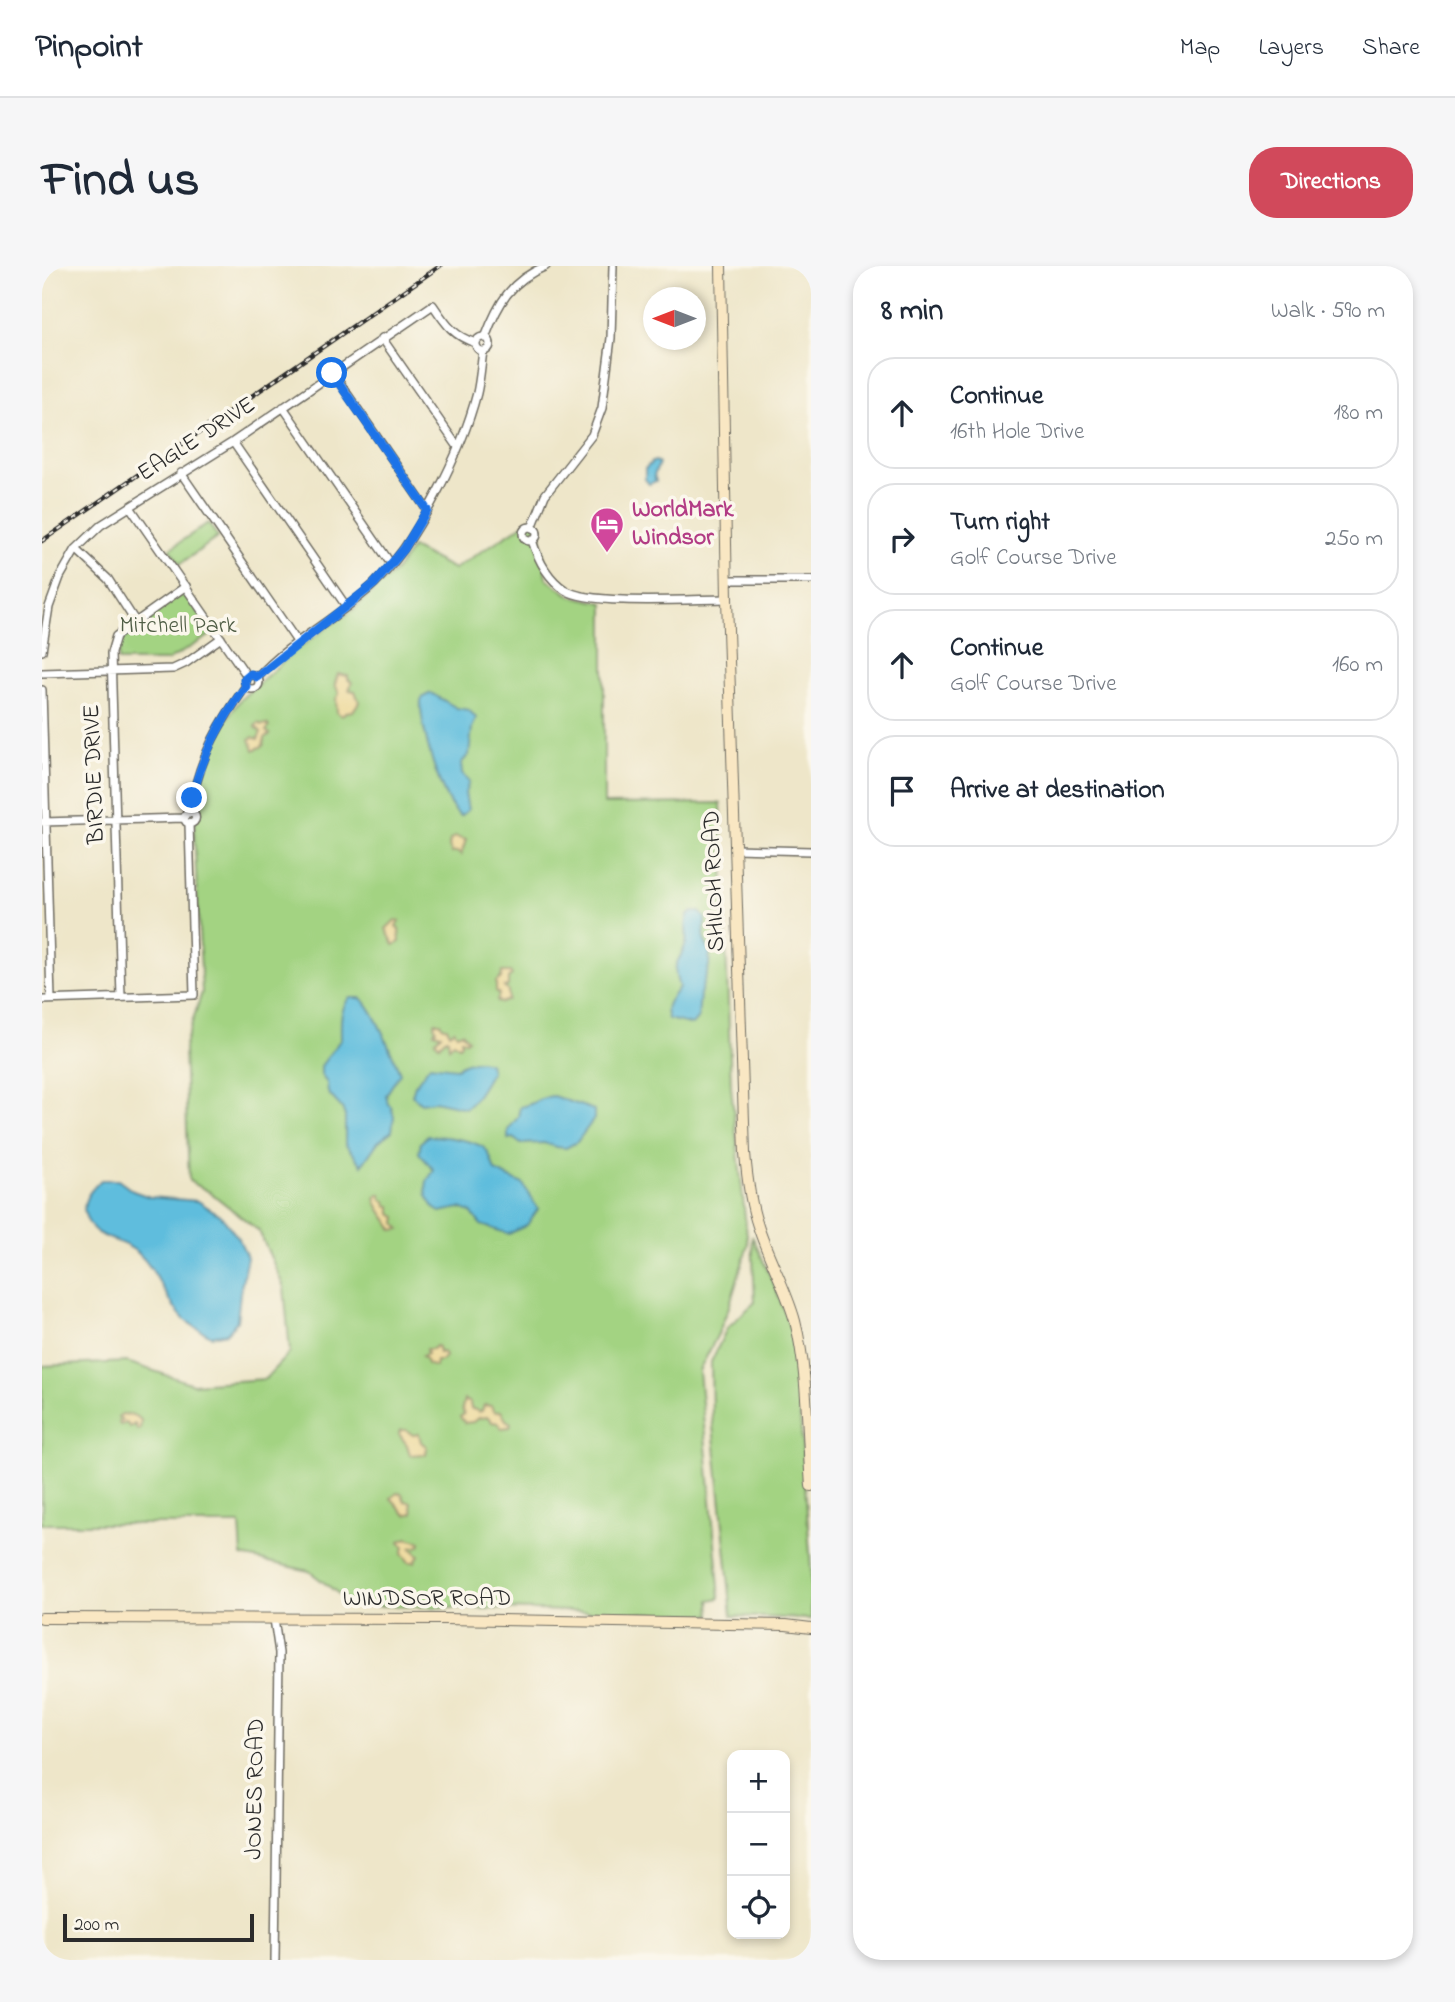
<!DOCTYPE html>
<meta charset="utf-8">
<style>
:root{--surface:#fff;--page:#f6f6f7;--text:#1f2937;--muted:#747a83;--line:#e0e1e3;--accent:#d1495b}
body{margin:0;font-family:"Indie Flower",sans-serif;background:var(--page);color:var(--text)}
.controls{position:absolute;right:21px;bottom:21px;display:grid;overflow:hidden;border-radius:14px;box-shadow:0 4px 10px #0003}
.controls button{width:63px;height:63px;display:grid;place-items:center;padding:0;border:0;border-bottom:2px solid var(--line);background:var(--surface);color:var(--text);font:35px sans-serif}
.compass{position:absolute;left:601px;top:21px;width:63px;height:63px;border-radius:50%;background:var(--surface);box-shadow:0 4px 10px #0003;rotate:270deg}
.scale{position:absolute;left:21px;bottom:18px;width:191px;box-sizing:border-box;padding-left:7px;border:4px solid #2b2b2b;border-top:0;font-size:19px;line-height:24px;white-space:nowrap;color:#2b2b2b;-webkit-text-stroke:5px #fbf7ec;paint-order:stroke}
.stop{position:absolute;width:21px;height:21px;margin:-16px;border:5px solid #1a73e8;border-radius:50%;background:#fff}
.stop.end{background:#1a73e8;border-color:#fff;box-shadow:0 2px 7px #0008}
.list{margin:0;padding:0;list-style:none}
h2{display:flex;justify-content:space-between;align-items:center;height:91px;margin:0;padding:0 28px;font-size:30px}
h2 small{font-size:23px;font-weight:400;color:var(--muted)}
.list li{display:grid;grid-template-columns:46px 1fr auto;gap:21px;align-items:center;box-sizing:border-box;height:112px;margin:0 14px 14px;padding:0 14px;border:2px solid var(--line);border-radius:28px}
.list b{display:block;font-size:26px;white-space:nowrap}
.list p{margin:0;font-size:23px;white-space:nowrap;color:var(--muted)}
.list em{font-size:23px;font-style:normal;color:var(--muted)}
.icon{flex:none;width:38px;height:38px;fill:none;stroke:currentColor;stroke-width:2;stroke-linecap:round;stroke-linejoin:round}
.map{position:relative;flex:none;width:769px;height:1694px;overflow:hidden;border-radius:28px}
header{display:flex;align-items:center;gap:42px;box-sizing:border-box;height:98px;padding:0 35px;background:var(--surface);border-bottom:2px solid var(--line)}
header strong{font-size:33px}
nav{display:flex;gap:38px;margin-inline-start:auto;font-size:24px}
.intro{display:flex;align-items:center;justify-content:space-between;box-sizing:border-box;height:168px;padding:0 42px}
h1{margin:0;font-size:49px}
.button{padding:18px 32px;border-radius:28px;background:var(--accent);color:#fff;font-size:24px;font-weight:700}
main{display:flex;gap:42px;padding:0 42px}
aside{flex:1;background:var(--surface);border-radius:28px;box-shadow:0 4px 10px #0003}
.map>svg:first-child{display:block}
</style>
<header>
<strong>Pinpoint</strong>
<nav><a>Map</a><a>Layers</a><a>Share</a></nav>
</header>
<div class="intro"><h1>Find us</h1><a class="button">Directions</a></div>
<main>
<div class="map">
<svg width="769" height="1694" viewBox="0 0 769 1694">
<rect width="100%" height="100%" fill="#fbf7ec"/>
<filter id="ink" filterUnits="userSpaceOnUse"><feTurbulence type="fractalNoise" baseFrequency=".0143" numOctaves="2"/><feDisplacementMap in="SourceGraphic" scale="14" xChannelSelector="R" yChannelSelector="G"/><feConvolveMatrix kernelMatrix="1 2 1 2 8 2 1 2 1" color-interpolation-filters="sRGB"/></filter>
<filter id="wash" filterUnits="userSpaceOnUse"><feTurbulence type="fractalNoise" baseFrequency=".00686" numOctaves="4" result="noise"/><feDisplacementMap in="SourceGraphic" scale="28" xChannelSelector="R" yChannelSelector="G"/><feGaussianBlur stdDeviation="1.57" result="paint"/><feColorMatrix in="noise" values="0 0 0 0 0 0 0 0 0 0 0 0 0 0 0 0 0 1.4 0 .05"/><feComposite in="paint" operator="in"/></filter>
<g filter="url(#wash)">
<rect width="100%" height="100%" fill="#eee6c9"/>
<path fill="#a3d382" stroke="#677f56" stroke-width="2" d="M488,254l10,10 7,49 24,17 33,7v201l117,-1 10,284 17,158 -19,62 -11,27 -19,37 21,227 -10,2 1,15 -358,-10 -44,-34 -67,-15 -2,-32h-198v-158l85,-4 66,22 72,-5 25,-27 -6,-65 -25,-56 -49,-39 -21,-11 -5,-133 18,-56 -8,-163 7,-54 26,-56 13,-19 57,-51 56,-39 43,-40 16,-22 42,21z
M166,257l10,14 -38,27 -10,-15z
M136,329l10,2 23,32 -2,7 -42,25h-49c-1,-33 35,-48 60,-66z
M710,970l24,53 15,42 10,97 10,141v50l-79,-3 -20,-200 -1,-54 16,-34 28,-26z"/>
<path fill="#eeda9e" stroke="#8c8264" stroke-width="2" d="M296,408l10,2v3l4,4 -3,7 6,1 4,11 -6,9 -7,1 -5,4 -4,-4 -1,-13 3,-5 -4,-10z
M217,457l3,2 5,-1 2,3 -3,4 4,3 -5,4 -2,8 -9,4 -4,-11 3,-2 5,2 3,-7 -6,-6z
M413,571l11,3 -5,15 -4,-3 -5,1 -3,-6 1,-7z
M353,654l4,1 -3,5 3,3 1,13 -6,3 -8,-16z
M460,706h8l2,3 -4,4v7l-4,1 4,4v9l-7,3 -4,-2 2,-7 -3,-3v-9l5,-4z
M393,756h5l3,5h4l2,6 5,-3 3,4 5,-2 6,7 -3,2 -4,-2v5l-2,2 -6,-4 -4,5 -1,-8 -2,-1 -7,7 -4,-4 6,-7 -7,-2 2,-3 -2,-4z
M336,929h3l1,5 4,1 1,5h4v8l6,3 -1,6 4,6 -7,1c-5,-12 -15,-19 -18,-32z
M394,1080l2,1 1,6 4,-1 2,4 -4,5h-5l-1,6 -8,-3 -1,-4 -4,-4 5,-2 -1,-5h6z
M422,1134l6,3 1,6 5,1 2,2 4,-1 2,-6 7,1 4,6 6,-1 5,9 5,3 -1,4 -9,1 -3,-5 -6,-1 -4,-5 -10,1 -5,4 -8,1 -5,-6 4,-3 -2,-5z
M80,1148l11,1 8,5 -1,9 -3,1 -2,-6 -5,3 -4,-4 -6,2 -1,-3 3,-2 -4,-3z
M364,1164l7,5 6,-1 2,8 6,5 -1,7 -16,1 -3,-10 -8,-11 1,-4z
M355,1227l5,1 3,7 6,1 2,11 -7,2 -15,-17z
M365,1272l14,4 -1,4 -9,2 8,7 -4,7h-6l-7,-8 2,-7 -4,-6z"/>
<path fill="#5ebddd" stroke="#447484" stroke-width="2" d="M614,195l3,3 -5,11 2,6 -7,3 -4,-5v-10l7,-7z
M389,427l26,15 12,2 7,8 -4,10 -3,27 -8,8 1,11 7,8 -4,11 3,17 -7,6c-19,-10 -42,-92 -40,-115l2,-4z
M651,646h7l5,6 -1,22 6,12 -1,14 -9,28 -2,24 -6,7 -24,-6c-6,-16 5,-21 11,-32 -9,-27 1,-23 7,-44 2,-8 -2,-17 2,-28z
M307,732c1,0 10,0 11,0 12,4 34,61 40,75l-14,22 2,9 3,2 3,11 -2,14 -14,11 -16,23 -17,-21v-28l-3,-8 -14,-15 -1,-10 -6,-8v-9l20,-27c0,-16 -2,-27 8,-41z
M438,795l9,2 2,9c-6,11 -16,29 -25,36l-32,-7 -13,2 -9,-8 3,-10 15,-20 26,3 10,-5z
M511,830l41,14v9l-17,23 -11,6 -10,-1 -12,-4 -23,1 -8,-6 -5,1v-9l10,-13 2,-10c13,-2 20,-10 33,-11z
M386,870c13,0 50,4 58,14 5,5 6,14 9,21l28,13 15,25 -11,16 -18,9 -28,-9 -10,-13 -11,-4 -20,4 -5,-3 -8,-13 -1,-9 1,-6 7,-11 -15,-17 2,-11z
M59,914h17l15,11 17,6 48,4 23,15 18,23 8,18 -7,36 -3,28 -10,12 -16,3c-9,-5 -19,-10 -27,-17 -19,-19 -26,-48 -46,-66 -16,-15 -44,-12 -52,-36 -6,-16 4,-26 15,-37z"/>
</g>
<g filter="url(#ink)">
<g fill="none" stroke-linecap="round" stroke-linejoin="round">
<g stroke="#6f6c62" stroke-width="10">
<path id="minor" d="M434 78a7 7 0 1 1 14 0a7 7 0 1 1-14 0Z
M340,72l76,109
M443,72c13,-35 26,-58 61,-72
M291,107l94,137
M241,141l108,157
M191,176l113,164
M139,207l117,170
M88,241l117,169
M481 268a7 7 0 1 1 14 0a7 7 0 1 1-14 0Z
M490,262l13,-33 47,-60 10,-27 9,-70 2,-72
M490,274c6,20 15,38 33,50 25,16 128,9 162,9
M34,283l32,30 27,42
M685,314h84
M0,385l7,-44 11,-30 16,-28 25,-24 132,-83 200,-137c12,18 21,32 43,38
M0,407l131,-4 13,-6 35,-25
M203 416a7 7 0 1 1 14 0a7 7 0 1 1-14 0Z
M216,411c33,-37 81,-59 116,-93 43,-41 88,-133 103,-191 3,-13 4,-28 6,-42
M0,424l9,309
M142.5 552a5.5 5.5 0 1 1 11 0a5.5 5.5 0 1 1-11 0Z
M148,547c8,-52 26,-85 56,-127
M1,556l141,-4
M693,583l76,2
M79,731l-10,-344 5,-17 70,-50
M0,734l152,-5 -5,-171
M232,1353l5,34 -4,307"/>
</g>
<g stroke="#6f6c62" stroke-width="12">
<path id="secondary" d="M679,0l6,333 18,554c2,24 5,50 13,73 10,32 28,62 37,95 13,50 12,113 16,165
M0,1352l401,1 343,6 25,3"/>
</g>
<use href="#minor" stroke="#fff" stroke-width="7"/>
<use href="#secondary" stroke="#f9e7c3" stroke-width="10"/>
<g stroke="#2b2b2b" stroke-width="4.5">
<path id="rail" d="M0,275l398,-275"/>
</g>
<use href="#rail" stroke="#fbf7ec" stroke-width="2" stroke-dasharray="5" stroke-linecap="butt"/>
</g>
</g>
<g fill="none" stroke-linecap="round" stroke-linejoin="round" filter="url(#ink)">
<path stroke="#1a73e8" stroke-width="9" d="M150,532c11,-44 27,-75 54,-112l-2,-6 7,-6 6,3 117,-93 30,-35 23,-39 -95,-137"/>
</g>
<defs>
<g id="hotel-pin" transform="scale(1.75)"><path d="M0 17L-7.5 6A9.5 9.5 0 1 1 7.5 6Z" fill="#d1479c" stroke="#fbf7ec"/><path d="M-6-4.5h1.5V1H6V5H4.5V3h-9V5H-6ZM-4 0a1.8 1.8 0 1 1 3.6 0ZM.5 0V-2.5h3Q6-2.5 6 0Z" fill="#fff"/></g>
</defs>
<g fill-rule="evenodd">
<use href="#hotel-pin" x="565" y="258"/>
</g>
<g text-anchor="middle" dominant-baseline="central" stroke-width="7" stroke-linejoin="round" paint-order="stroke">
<g font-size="24" fill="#2b2b2b" stroke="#fbf7ec">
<text transform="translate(155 174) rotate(-33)">EAGLE DRIVE</text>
<text transform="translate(53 508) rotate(-92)">BIRDIE DRIVE</text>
<text transform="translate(673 615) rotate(-92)">SHILOH ROAD</text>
<text x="385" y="1333">WINDSOR ROAD</text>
<text transform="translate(214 1523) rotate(-89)">JONES ROAD</text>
</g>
<g font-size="24" font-weight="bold" fill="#b23c85" stroke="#fbf7ec" text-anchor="start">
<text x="590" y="244">WorldMark<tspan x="590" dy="28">Windsor</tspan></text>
</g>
<g font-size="24" fill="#4f5d45" stroke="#fbf7ec">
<text x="136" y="360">Mitchell Park</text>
</g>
</g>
</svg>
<div class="controls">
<button>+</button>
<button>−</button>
<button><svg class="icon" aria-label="locate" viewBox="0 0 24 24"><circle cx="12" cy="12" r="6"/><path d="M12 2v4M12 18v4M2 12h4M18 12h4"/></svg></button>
</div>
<svg class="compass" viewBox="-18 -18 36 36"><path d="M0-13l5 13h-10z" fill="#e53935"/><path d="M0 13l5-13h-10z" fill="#747a83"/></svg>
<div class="scale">200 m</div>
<div class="stop" style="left:290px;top:107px"></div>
<div class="stop end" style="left:150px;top:532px"></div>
</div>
<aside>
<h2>8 min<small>Walk · 590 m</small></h2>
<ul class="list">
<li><svg class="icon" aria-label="ahead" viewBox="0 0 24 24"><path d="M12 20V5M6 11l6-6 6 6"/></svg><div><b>Continue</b><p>16th Hole Drive</p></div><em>180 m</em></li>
<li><svg class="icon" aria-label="right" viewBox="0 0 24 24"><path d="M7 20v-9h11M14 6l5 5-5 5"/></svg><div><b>Turn right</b><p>Golf Course Drive</p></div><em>250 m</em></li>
<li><svg class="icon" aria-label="ahead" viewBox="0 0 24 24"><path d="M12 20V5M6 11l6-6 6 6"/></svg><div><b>Continue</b><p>Golf Course Drive</p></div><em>160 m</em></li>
<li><svg class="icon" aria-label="arrive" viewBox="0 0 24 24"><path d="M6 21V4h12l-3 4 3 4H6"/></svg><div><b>Arrive at destination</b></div></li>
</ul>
</aside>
</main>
